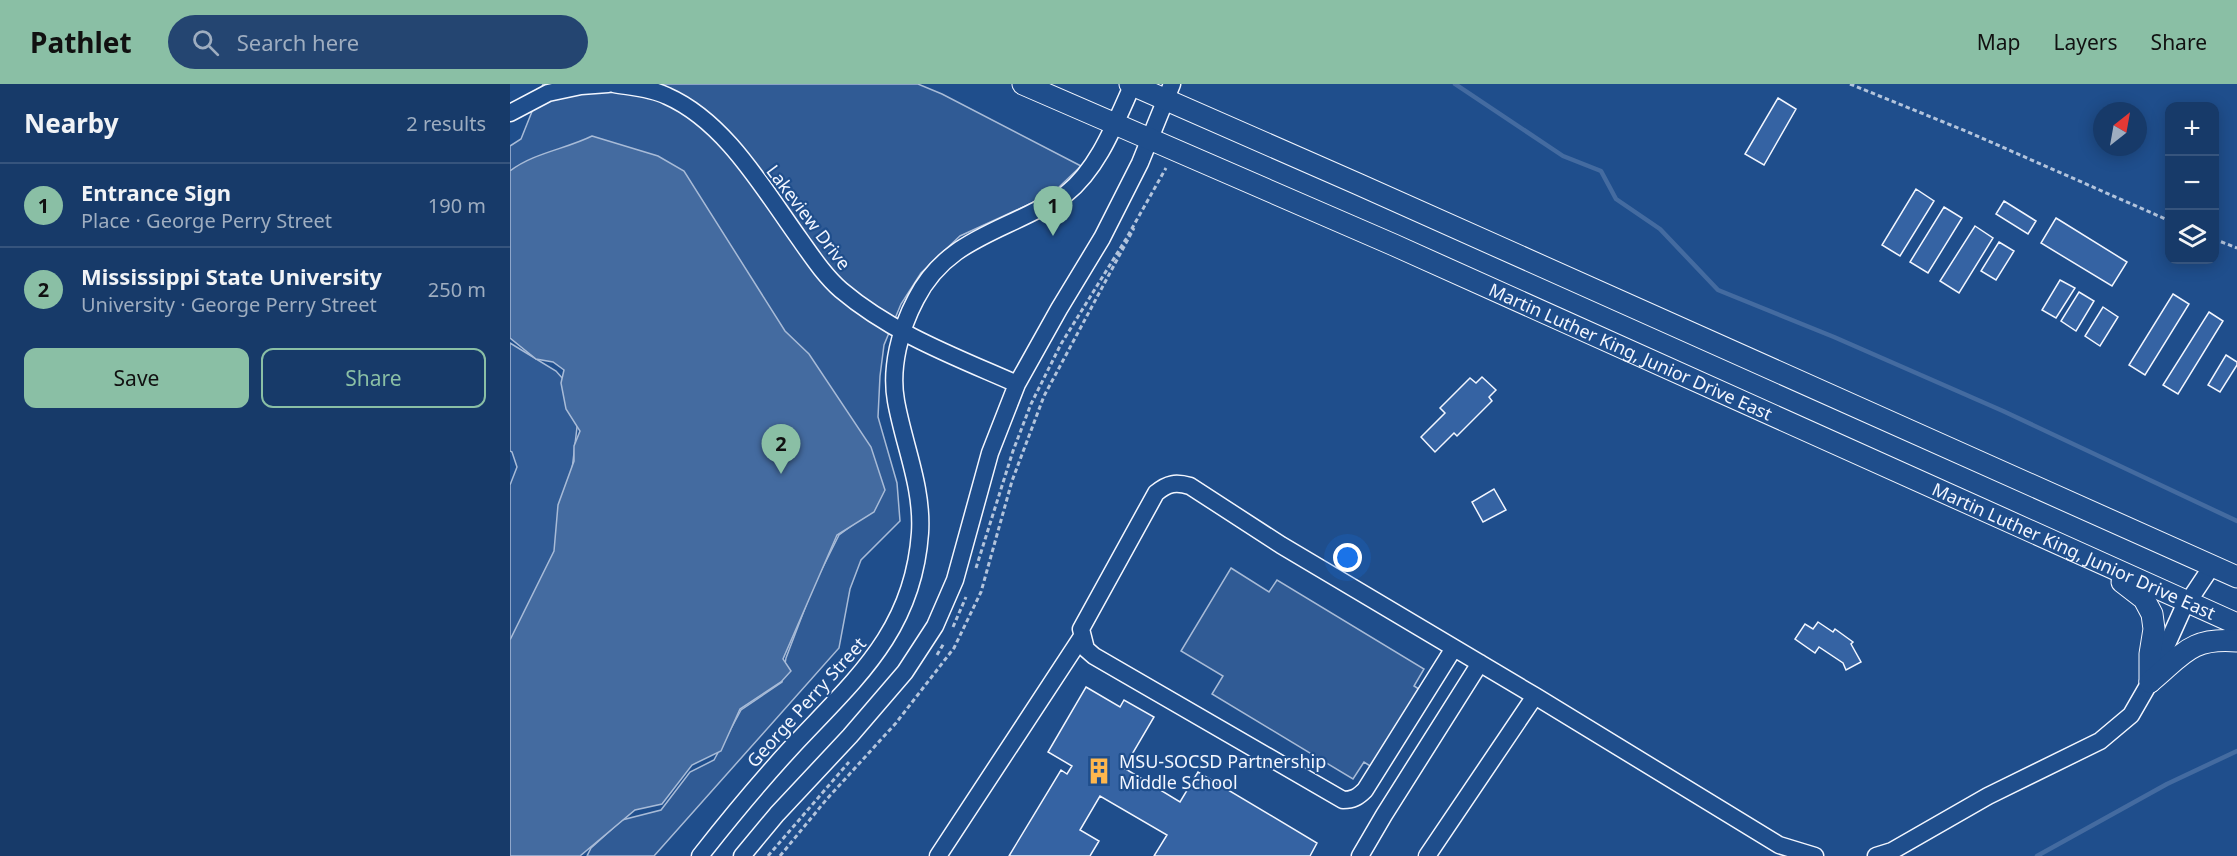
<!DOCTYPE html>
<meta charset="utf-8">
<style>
:root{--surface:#173a69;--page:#244571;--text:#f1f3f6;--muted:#9eadc0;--line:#36547d;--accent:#8abfa5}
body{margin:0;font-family:"Noto Sans",sans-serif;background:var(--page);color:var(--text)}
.controls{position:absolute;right:18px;top:18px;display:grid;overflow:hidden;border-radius:12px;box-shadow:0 3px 15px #0003}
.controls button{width:54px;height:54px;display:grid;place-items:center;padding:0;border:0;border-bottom:2px solid var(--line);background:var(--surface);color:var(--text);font:30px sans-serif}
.compass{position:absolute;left:1583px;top:18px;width:54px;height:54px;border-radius:50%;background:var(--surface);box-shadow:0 3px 15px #0003;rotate:31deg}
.you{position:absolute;left:838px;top:474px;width:21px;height:21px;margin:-15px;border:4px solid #fff;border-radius:50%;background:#1a73e8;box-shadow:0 0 0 9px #1a73e833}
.badge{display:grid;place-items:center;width:39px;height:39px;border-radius:50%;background:var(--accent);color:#111;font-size:20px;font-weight:700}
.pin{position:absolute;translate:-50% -50px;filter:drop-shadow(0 2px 3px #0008)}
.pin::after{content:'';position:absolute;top:32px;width:21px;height:18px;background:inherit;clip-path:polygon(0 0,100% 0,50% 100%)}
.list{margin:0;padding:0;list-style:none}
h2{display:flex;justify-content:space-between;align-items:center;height:78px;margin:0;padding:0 24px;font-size:26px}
h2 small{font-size:20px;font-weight:400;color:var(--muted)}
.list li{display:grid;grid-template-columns:39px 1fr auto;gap:18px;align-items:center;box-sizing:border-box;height:84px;padding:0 24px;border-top:2px solid var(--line)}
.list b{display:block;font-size:22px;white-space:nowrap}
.list p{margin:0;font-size:20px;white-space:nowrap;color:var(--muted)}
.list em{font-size:20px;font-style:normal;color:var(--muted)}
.actions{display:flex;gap:12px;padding:18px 24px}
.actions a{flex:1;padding:14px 0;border:2px solid var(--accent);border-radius:12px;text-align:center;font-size:21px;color:var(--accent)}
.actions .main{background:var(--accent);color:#111}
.icon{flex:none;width:33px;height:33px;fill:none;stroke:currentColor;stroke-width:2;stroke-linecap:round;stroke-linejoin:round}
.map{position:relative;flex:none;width:1727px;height:772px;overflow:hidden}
header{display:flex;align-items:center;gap:36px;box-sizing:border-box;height:84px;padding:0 30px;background:var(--accent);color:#111}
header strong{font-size:28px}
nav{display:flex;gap:33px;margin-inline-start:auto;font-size:21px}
.search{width:420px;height:54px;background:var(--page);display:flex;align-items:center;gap:15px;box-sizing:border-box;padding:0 21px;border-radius:33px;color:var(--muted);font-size:22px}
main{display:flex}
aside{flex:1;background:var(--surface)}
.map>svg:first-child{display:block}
</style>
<header>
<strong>Pathlet</strong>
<div class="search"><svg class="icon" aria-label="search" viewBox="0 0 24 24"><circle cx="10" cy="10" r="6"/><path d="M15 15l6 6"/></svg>Search here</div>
<nav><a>Map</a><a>Layers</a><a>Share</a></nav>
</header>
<main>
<aside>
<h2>Nearby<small>2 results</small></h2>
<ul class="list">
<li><span class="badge">1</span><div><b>Entrance Sign</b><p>Place · George Perry Street</p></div><em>190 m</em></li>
<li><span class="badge">2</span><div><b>Mississippi State University</b><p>University · George Perry Street</p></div><em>250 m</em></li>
</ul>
<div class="actions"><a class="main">Save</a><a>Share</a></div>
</aside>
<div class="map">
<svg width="1727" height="772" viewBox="0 0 1727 772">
<rect width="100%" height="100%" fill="#1f4e8c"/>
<path fill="#305b95" stroke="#a8bbd7" stroke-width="1.5" d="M33,0h375l24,10 139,72 -23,22 -26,15 -72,33 -39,37 -20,31 -17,41 -4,31 -2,41 19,66 3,38 -39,39 -11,29 -11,59 -185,208h-67l4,-8 31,-28 39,-10 29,-38 24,-12 27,-50 41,-28 4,-24 27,-71 26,-52 15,-11 -344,-351v-27l11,-7z
M0,259l46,28 15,17 8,22 -11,94 -9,51 -49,104v-174l7,-18 -5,-15 -2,-1z
M721,484l38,24 8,-12 147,89 -10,17 11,7 -47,78 -14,-9 -11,17 -141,-85 11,-18 -42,-25z"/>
<path fill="#446ba0" stroke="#a8bbd7" stroke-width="1.5" d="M82,52l66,20 26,15 101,160 24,23 62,93 14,43 -11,22 -37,23 -54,124 8,12 -10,11 -41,27 -19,42 -29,14 -30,39 -27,6 -55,46h-70v-216l44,-89 4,-46 16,-44v-15l6,-15 -14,-22 -5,-26 3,-13 -11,-8 -17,-3 -26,-21v-167c23,-18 56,-22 82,-35z"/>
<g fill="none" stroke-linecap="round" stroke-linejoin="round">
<path stroke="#446ba0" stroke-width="4.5" d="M945,0l108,72 38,15 15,28 44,30 58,61 116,47 169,74 234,110
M1527,772l130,-72 70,-33"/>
</g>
<path fill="#3563a3" stroke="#f2f6ff" stroke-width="1.5" d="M1268,14l18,11 -32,56 -19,-11z
M1406,105l18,12 -34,55 -18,-11z
M1494,117l32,20 -8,13 -32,-20z
M1434,123l18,11 -34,55 -18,-11z
M1546,134l71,44 -15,24 -71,-43z
M1465,142l18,12 -34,55 -19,-12z
M1489,158l15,9 -18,29 -15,-9z
M1550,196l15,8 -19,30 -14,-8z
M1569,208l15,9 -18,30 -15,-10z
M1663,210l16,10 -44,71 -16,-10z
M1593,223l15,10 -18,29 -15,-10z
M1699,228l14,9 -45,73 -15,-9z
M1716,271l11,7v3l-17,27 -12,-7z
M972,293l14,13 -7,7 3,4 -35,35 -3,-3 -19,19 -14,-15 24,-24 -5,-5 30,-30 6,5z
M984,405l12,21 -23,12 -11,-20z
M1308,538l15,10 2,-3 18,13 -2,2 10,18 -15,8 -3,-7 -24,-16 -4,6 -20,-14 10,-15 8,5z
M576,603l34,20 4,-7 30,17 -30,51 56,34 18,-30 119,71 -7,13h-156l13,-21 -67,-39 -20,34 19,11 -9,15h-81l52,-86 6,4 5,-8 -24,-14z"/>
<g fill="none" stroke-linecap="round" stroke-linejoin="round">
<g stroke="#f2f6ff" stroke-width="19">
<path id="minor" d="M104,0c17,3 37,4 53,12 59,26 97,94 134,145 12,17 24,35 40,49 52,44 115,67 176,94
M0,29l38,-20 33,-7 27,-2
M944,564l-89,142c-7,7 -12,10 -22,10l-249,-144 -8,-7 -5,-20 75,-136c12,-10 20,-11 34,-7l91,59 254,151 244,149 36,11
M190,772c29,-37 58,-72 90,-107 63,-68 123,-116 130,-216 3,-46 -16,-87 -24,-132 -6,-33 4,-72 20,-102 27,-53 73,-64 121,-89 9,-5 21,-9 29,-16 33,-26 50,-73 67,-110
M232,772l35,-42 73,-78 55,-64 30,-46 20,-46 35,-127 27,-69 42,-75 43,-71 38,-75 32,-79
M428,772l143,-218
M850,772l24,-41 96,-152
M917,772l108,-160
M1366,772l16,-5 96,-55 112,-55 31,-26 19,-33 32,-71 30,-45"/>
</g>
<g stroke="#f2f6ff" stroke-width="23">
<g id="major">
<path id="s1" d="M513,0l371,161 843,379"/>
<path d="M620,0l228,100 879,393"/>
<path d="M1612,498l22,17 8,15 2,15 -4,25v28"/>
<path d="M1640,598c33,-27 40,-45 87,-41"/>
</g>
</g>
<path stroke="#b3c4dc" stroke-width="3" stroke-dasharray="4.5 3" stroke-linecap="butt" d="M1340,0l118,48 202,89
M1704,155l23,9
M466,484l37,-117 18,-47 30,-60 65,-105 40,-71
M443,543l13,-30
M427,571l7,-12
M258,772l81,-94
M270,772l46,-56 70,-77 58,-75 27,-56 31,-111 32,-85 90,-168"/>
<use href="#minor" stroke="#1f4e8c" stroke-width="16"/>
<use href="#major" stroke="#1f4e8c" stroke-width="21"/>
</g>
<defs>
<g id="building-bare" transform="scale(2.07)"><path d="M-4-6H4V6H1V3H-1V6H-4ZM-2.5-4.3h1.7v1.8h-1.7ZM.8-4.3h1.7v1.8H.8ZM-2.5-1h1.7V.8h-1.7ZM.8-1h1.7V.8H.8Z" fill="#ffb74d" stroke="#1f4e8c" stroke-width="2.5" paint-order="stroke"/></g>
</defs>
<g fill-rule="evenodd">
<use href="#building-bare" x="589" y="687"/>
</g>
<g text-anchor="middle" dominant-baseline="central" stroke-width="4.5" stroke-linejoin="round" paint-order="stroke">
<g font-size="18" fill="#f2f6ff" stroke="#1f4e8c">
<text transform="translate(299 133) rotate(53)">Lakeview Drive</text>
<text stroke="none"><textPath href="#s1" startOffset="664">Martin Luther King, Junior Drive East</textPath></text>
<text stroke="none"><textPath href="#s1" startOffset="1150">Martin Luther King, Junior Drive East</textPath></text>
<text transform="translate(296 618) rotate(-48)">George Perry Street</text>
</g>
<g font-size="18" fill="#f2f6ff" stroke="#1f4e8c" text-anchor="start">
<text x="609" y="677">MSU-SOCSD Partnership<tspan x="609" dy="21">Middle School</tspan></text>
</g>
</g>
</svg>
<div class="controls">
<button>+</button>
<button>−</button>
<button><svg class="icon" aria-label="layers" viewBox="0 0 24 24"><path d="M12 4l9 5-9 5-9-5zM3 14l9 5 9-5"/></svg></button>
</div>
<svg class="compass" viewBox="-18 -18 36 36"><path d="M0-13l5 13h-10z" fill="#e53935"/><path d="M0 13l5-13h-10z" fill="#9eadc0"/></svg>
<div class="you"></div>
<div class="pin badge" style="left:543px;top:152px">1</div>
<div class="pin badge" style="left:271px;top:390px">2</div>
</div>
</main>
